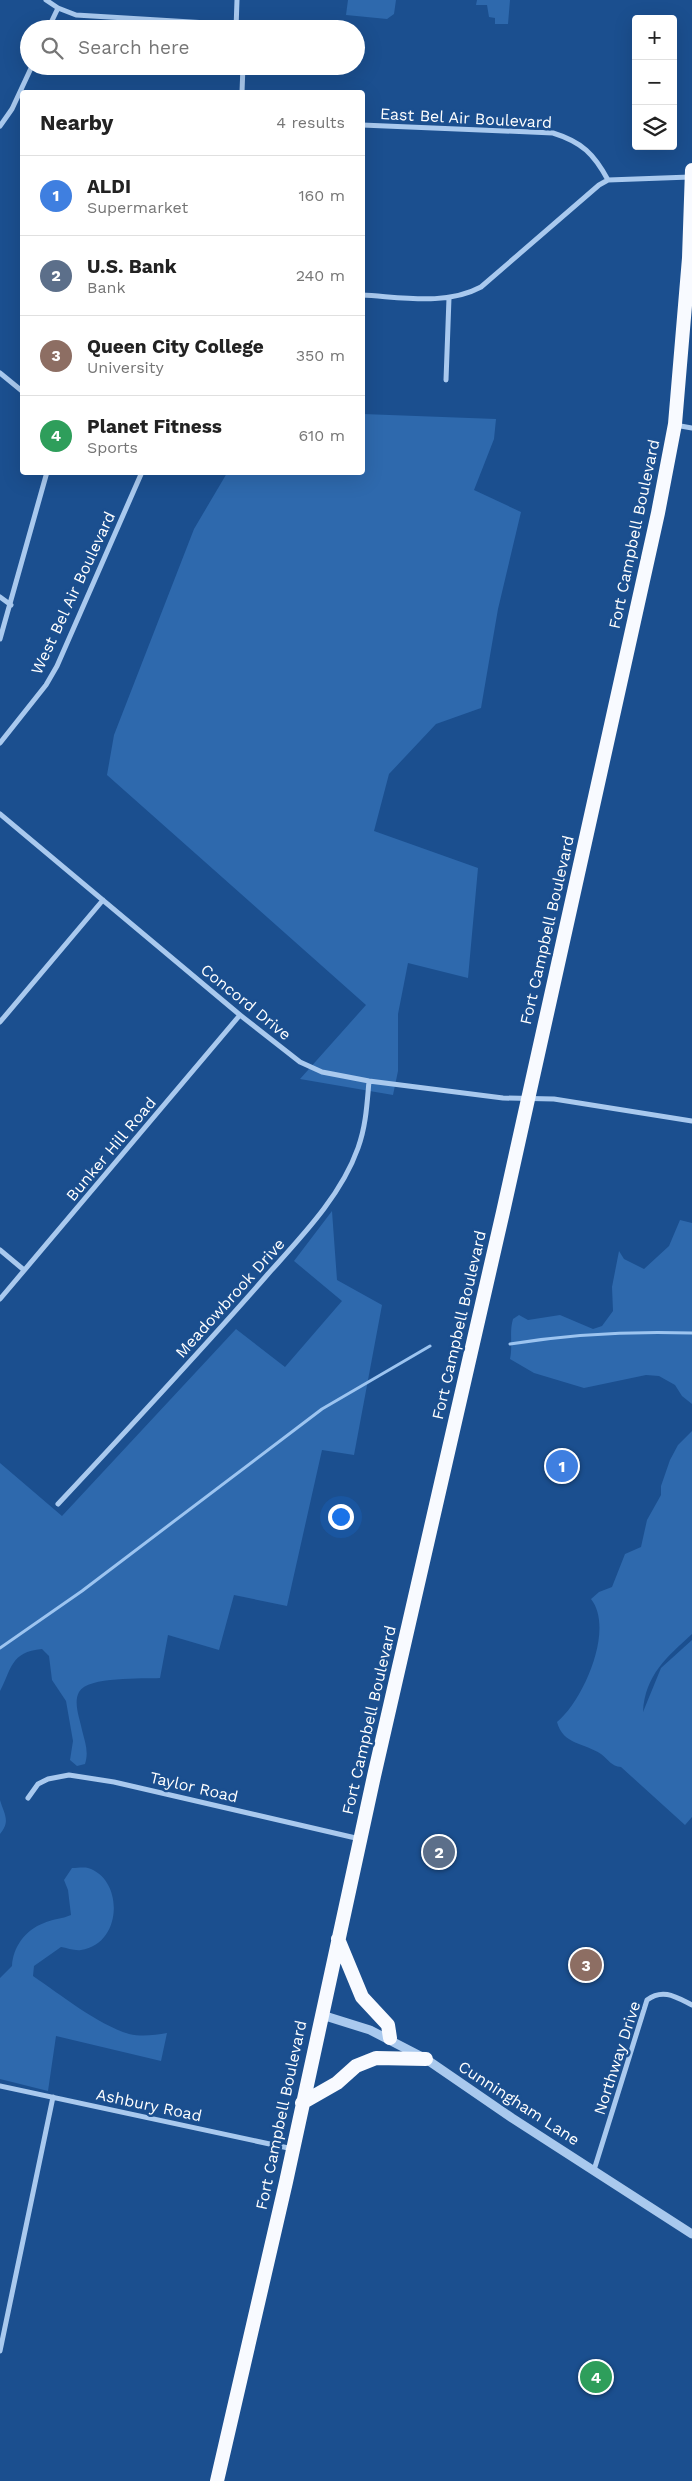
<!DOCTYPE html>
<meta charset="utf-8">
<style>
:root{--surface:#fff;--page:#f6f6f6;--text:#222;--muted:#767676;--line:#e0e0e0;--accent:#857141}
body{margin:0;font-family:"Work Sans",sans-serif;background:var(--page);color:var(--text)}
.controls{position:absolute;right:15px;top:15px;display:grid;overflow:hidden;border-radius:5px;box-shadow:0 5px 20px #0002}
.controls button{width:45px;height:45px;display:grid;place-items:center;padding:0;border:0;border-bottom:1px solid var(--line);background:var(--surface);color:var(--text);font:25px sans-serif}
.you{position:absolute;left:340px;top:1516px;width:18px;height:18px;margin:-12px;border:4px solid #fff;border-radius:50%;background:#1a73e8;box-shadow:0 0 0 8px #1a73e833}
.badge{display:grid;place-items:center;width:32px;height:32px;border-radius:50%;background:var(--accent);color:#fff;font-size:16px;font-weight:700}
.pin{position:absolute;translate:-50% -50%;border:2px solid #fff;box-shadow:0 1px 5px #0006}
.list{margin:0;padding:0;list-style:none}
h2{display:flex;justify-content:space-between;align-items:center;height:65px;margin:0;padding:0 20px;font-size:21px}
h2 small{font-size:16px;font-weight:400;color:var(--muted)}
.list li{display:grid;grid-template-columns:32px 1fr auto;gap:15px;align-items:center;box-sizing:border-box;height:80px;padding:0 20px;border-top:1px solid var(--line)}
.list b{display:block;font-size:19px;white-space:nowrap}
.list p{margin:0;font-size:16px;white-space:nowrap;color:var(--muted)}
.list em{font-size:16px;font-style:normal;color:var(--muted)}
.icon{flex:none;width:28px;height:28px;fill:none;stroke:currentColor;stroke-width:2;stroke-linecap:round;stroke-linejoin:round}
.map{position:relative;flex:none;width:692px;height:2481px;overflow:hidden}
.search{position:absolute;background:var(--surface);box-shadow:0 5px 20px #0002;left:20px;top:20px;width:345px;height:55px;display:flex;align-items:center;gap:12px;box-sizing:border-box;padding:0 18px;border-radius:28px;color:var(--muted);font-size:19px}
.panel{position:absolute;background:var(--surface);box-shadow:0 5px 20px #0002;left:20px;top:90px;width:345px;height:385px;border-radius:5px}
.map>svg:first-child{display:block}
</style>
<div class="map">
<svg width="692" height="2481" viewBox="0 0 692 2481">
<rect width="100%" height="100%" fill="#1b4f8f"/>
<path fill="#2e69ad" d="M348,0h48l-2,14 -7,5 -41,-4z
M477,0h33l-2,24h-13v-6l-6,-1 -2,-12h-11z
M363,414l133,5 -2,20 -20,51 47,22 -23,97 -17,99 -45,16 -47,50 -15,57 104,37 -10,110 -60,-15 -10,51v57l-5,24 -93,-16 66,-74 -259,-230 7,-40 80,-206 33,-56 135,-1z
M332,1211l5,69 45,25 -28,150 -32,-5 -35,156 -53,-11 -15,55 -51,-15 -8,43c-17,1 -72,-2 -81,14 -6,11 1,27 3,38 3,12 7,22 3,34l-8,2 -7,-6 3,-19 -7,-40 -14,-21 -3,-24 -7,-7c-32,3 -30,20 -42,42v-228l62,53 174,-187 49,38 57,-66 -48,-40z
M680,1220l12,3v181l-10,-8 -7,-11 -16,-9 -13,-1 -62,13 -50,-15 -24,-14c3,-14 -1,-27 3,-40l6,-4 9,5 32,-5 33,14 9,-3 11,-15 -1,-24 7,-36 5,8 20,10 25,-23z
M692,1431v203c-25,23 -47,41 -49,78l18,-44 31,-28v177l-7,8 -64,-58c-10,-1 -12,-7 -20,-13 -16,-11 -38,-9 -44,-32 26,-21 58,-93 34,-123l8,-7 13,-5 13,-33 16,-7 6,-27 14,-25v-9l9,-26 8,-15z
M0,1800c4,14 11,21 0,34z
M72,1868c5,0 12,-1 16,0 36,11 35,76 -7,82 -6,1 -14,-2 -20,-3l-27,19 -1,10c28,19 64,48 96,58 13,3 26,1 38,-1l-6,28 -105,-25 -8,55 -48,-12v-101l12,-12c1,-19 13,-36 32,-43 8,-4 18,-4 27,-8l-3,-25 -4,-10z"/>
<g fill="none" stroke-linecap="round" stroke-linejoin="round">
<path stroke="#9cc4f0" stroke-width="3" d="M510,1344c61,-10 121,-13 182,-11
M0,1648l82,-57 240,-182 108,-63"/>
<path stroke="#a9c9ee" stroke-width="5" d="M46,0l12,8 18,7 148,9 12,5
M48,29l10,-21
M236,29l1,-29
M242,92l1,-26
M362,125l191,8c29,9 41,21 55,47
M0,126l12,-17 20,-43
M362,295c39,2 84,11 119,-8l118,-102 9,-5 82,-3
M0,373l22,18
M446,380l3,-82
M675,425l17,3
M0,597l11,8
M0,639l47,-167
M0,743l46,-58 11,-19 85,-194
M0,814l240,201 60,47 22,10 47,9 134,17 51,1 138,22
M0,1022l103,-122
M0,1250l24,20
M0,1299l240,-284
M58,1504c71,-76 142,-152 210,-230 34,-38 73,-78 90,-126 8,-22 9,-44 11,-67
M28,1798l10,-14 10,-5 21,-4 45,7 246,57
M0,2086l293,63
M594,2170l53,-170c16,-12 29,-3 45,5
M0,2351l53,-254"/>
<path stroke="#a9c9ee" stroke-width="9" d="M322,2015l48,15 56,29 86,59 180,116"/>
<path stroke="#f8faff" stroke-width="14" d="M338,1939l24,58 26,28 2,13
M302,2103l35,-20 19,-17 20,-8 50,1
M217,2481l69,-299 88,-406 129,-564 155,-699 17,-89 14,-166 3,-88"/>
</g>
<g text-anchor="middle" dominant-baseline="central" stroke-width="5" stroke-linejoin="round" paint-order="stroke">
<g font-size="16" fill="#fff" stroke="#1b4f8f">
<text transform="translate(466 118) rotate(3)">East Bel Air Boulevard</text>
<text transform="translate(634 534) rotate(-78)">Fort Campbell Boulevard</text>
<text transform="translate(73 593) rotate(-65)">West Bel Air Boulevard</text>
<text transform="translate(547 930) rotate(-77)">Fort Campbell Boulevard</text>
<text transform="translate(246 1002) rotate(39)">Concord Drive</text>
<text transform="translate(111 1149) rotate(-50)">Bunker Hill Road</text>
<text transform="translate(230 1298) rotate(-48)">Meadowbrook Drive</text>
<text transform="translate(459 1325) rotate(-77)">Fort Campbell Boulevard</text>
<text transform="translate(369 1720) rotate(-77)">Fort Campbell Boulevard</text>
<text transform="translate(194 1787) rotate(13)">Taylor Road</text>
<text transform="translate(617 2058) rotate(-72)">Northway Drive</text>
<text transform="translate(519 2103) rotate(33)">Cunningham Lane</text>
<text transform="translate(149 2105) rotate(12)">Ashbury Road</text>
<text transform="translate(281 2115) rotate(-78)">Fort Campbell Boulevard</text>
</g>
</g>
</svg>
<div class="controls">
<button>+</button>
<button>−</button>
<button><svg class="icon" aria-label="layers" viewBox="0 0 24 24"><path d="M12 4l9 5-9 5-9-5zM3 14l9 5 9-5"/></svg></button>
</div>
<div class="you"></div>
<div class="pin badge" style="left:562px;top:1466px;background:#3f7fe0">1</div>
<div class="pin badge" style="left:439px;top:1852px;background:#5c6f8a">2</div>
<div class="pin badge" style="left:586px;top:1965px;background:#8d6e63">3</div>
<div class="pin badge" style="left:596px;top:2377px;background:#2e9e5b">4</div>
<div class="search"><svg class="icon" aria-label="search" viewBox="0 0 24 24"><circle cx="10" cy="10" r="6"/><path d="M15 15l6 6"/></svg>Search here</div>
<section class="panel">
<h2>Nearby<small>4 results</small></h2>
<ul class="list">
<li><span class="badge" style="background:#3f7fe0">1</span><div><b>ALDI</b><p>Supermarket</p></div><em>160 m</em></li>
<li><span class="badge" style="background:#5c6f8a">2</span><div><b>U.S. Bank</b><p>Bank</p></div><em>240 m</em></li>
<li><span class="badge" style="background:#8d6e63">3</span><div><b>Queen City College</b><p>University</p></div><em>350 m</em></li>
<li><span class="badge" style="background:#2e9e5b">4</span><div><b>Planet Fitness</b><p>Sports</p></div><em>610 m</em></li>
</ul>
</section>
</div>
